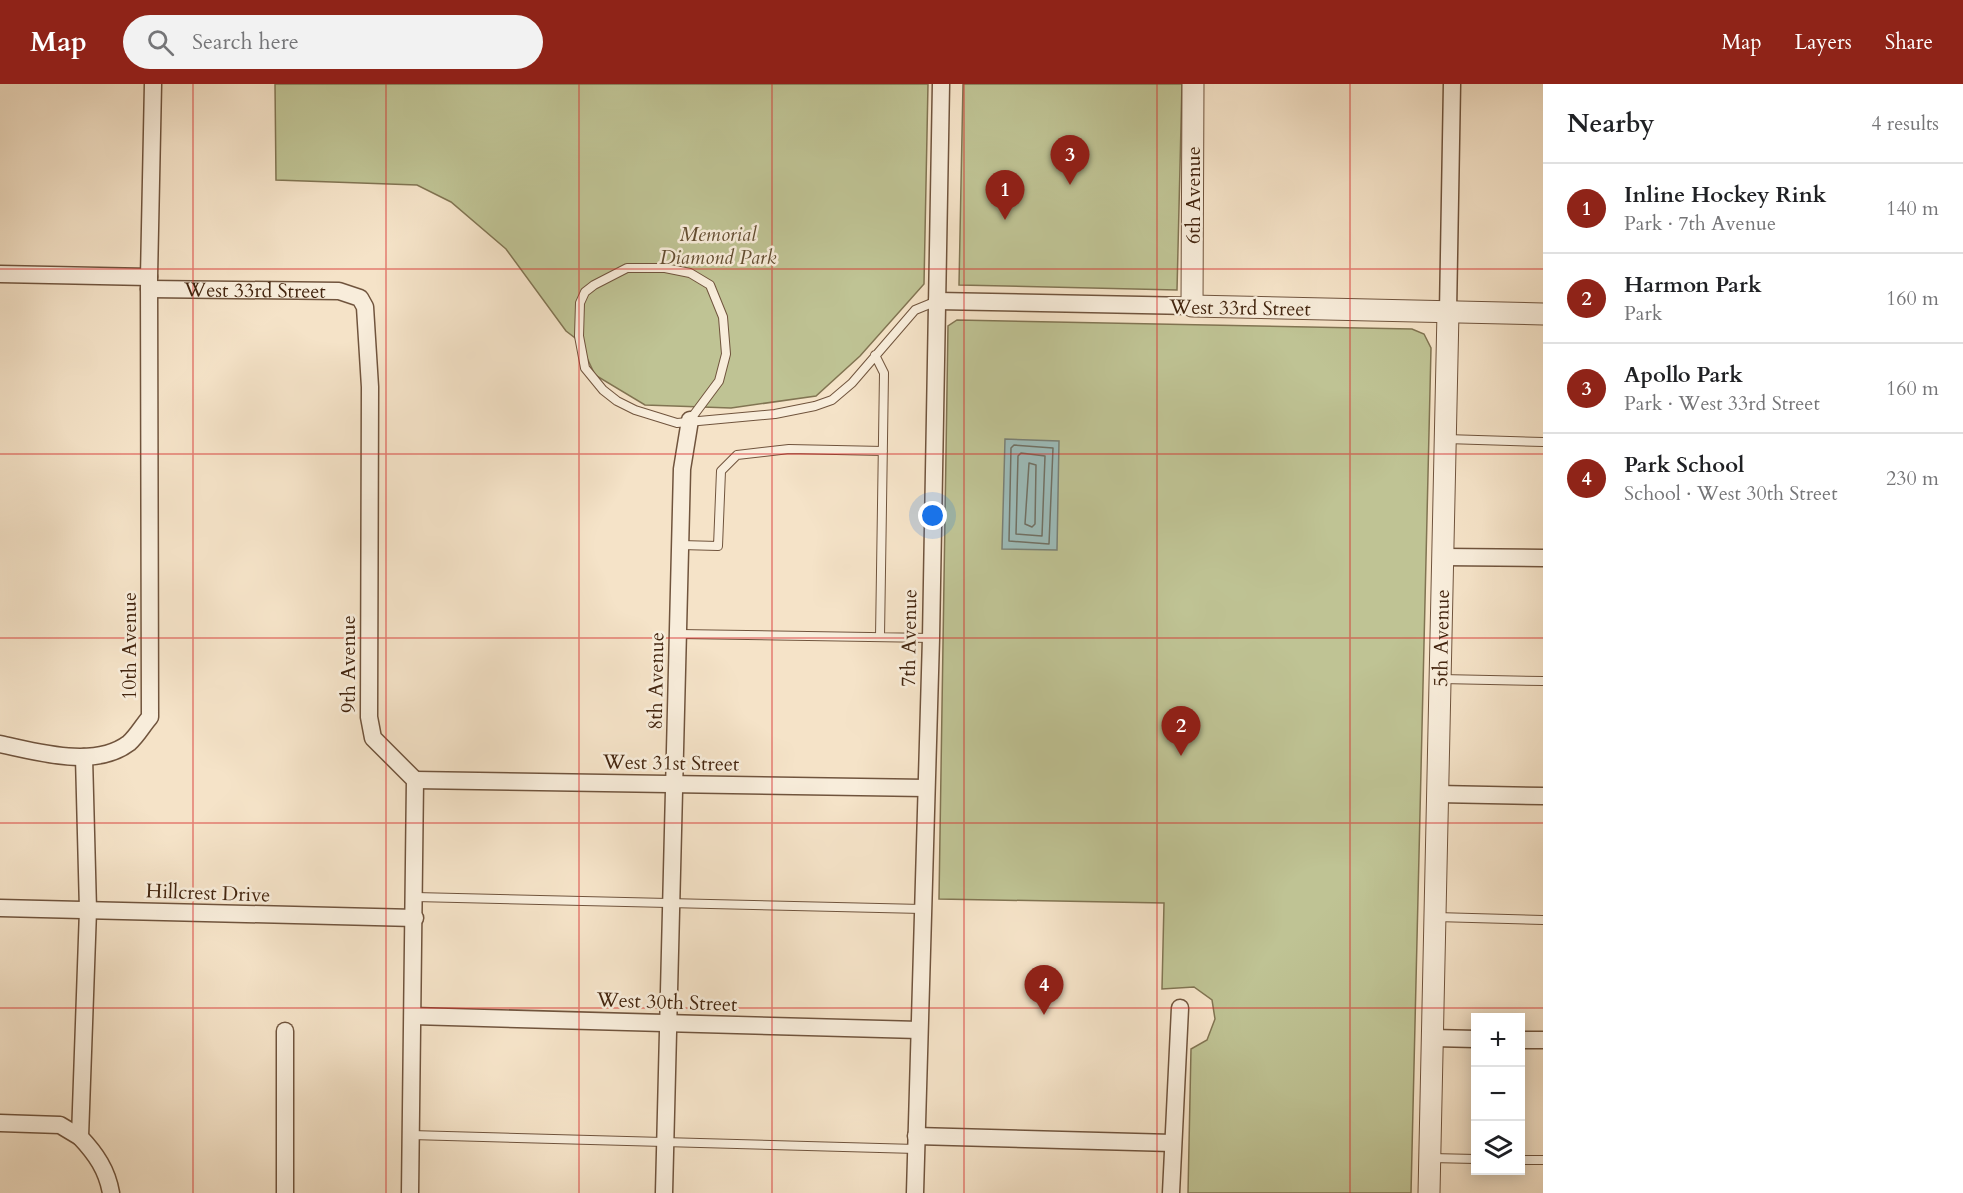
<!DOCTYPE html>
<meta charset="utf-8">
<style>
:root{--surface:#fff;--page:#f2f2f2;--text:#202124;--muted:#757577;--line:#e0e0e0;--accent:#8f2418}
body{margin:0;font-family:Cardo,serif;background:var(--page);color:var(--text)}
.controls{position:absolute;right:18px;bottom:18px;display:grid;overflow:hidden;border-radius:0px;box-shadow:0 3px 15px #0003}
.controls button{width:54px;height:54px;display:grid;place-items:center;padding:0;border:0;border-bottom:2px solid var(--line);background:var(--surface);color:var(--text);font:30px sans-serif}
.you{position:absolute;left:933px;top:432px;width:21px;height:21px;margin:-15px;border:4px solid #fff;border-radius:50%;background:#1a73e8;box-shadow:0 0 0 9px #1a73e833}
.badge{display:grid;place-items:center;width:39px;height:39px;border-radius:50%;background:var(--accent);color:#fff;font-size:20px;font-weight:700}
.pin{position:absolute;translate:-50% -50px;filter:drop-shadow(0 2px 3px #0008)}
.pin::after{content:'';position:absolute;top:32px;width:21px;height:18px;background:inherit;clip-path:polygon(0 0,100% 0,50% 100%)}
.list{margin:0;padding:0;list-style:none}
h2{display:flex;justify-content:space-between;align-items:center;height:78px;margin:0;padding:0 24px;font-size:26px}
h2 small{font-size:20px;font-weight:400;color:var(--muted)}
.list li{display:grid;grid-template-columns:39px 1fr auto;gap:18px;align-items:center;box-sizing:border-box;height:90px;padding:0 24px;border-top:2px solid var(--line)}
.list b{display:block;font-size:22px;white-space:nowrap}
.list p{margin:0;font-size:20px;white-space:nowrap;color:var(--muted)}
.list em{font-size:20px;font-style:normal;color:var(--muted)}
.icon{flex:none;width:33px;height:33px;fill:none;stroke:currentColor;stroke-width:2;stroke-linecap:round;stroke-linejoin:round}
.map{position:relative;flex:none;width:1543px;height:1109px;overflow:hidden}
header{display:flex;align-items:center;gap:36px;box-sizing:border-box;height:84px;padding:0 30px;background:var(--accent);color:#fff}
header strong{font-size:28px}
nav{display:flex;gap:33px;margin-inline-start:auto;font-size:21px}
.search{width:420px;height:54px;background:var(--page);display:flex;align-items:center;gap:15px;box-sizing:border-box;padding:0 21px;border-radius:33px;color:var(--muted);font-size:22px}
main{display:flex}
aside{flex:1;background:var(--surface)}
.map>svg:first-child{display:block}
</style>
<header>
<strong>Map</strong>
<div class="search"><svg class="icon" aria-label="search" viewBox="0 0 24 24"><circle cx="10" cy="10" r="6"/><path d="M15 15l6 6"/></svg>Search here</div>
<nav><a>Map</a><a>Layers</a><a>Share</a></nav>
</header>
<main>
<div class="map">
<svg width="1543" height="1109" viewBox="0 0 1543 1109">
<rect width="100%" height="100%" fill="#f5e3c8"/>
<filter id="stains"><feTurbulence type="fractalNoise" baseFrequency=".00333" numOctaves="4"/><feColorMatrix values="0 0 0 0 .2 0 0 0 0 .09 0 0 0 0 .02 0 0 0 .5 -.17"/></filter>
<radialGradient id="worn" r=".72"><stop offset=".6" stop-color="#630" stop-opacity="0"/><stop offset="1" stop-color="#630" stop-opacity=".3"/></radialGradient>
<path fill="#bfc394" stroke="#817452" stroke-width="1.5" d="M275,0h653l-4,200 -64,72 -44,40 -85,12 -86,-3 -50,-30 -16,-34 -13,-10 -60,-82 -55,-47 -34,-17 -141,-5z
M963,0h219l-5,206 -218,-5z
M957,236l455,9 12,5 7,14 -20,845h-223l3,-144 16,-9 8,-21 -3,-19 -18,-13 -32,2 2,-86 -225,-4 9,-573z"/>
<path fill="#9dbdbb" stroke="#798076" stroke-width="1.5" d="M1005,355l54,2 -2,109 -55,-1z"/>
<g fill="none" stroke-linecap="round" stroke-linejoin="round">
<path stroke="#707165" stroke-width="1.5" d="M1014,361l39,3 -4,96 -40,-3 2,-93z
M1021,369l24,3 -3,80 -26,-2 2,-78z
M1029,379l7,2 -1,59 -3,3 -7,-3z"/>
<g stroke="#70543d" stroke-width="10">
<path id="service" d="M875,271l9,18 -4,264
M690,336l29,-39 7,-27 -3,-37 -13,-32 -20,-12 -25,-5h-38l-33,17 -9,7 -5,11 -1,33 6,32 18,22 14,11 18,9 42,13 98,-9 40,-8 17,-6 20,-17 63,-73 22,-9
M1446,355l97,3
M681,461l37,1 3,-75 16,-16 52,-6 94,2
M679,550l252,4
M1441,595l102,2
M415,813l507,12
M1436,833l107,3
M411,1051l505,14
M1431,1074l45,1
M1520,1076h23"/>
</g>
<g stroke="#70543d" stroke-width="19">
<g id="minor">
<path d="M0,190l149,3"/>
<path id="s1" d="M149,205l190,2 21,7 5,9 5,80 -1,330 4,21 42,42 -5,413"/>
<path d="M937,217l255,5"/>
<path d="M1448,228l4,-228"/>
<path d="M1443,473l100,1"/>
<path d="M0,660c38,8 95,25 129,-1 8,-7 14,-18 21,-26l-1,-440 4,-193"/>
<path d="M84,673l4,153 -8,227c16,17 27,33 31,56"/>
<path d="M415,696l511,8"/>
<path d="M1438,710l105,2"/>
<path d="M0,824l415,10"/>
<path d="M413,932l506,14"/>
<path d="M1433,954l43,1"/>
<path d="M1520,956h23"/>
<path d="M0,1039l60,2 20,12"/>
<path d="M916,1052l256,7"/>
<path d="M285,1109v-162"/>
<path d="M664,1109l18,-724 8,-49"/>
<path d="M915,1109l16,-555 10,-554"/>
<path d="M1171,1109l9,-185"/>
</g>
</g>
<g stroke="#70543d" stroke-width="23">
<g id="tertiary">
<path d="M1193,0l-1,222 351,8"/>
<path id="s2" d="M1429,1109l19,-881"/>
</g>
</g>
<use href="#service" stroke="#f8eddb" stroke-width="8"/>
<use href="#minor" stroke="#f8eddb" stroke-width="16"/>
<use href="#tertiary" stroke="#f8eddb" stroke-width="21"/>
</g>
<path fill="none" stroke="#d62828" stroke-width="1.5" stroke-opacity="0.55" d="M193,0v1109M386,0v1109M579,0v1109M772,0v1109M964,0v1109M1157,0v1109M1350,0v1109M0,185h1543M0,370h1543M0,554h1543M0,739h1543M0,924h1543"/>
<g text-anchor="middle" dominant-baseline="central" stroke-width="5" stroke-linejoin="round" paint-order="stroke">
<g font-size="20" fill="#43250f" stroke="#f8eddb">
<text transform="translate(1193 111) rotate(-90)">6th Avenue</text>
<text stroke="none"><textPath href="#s1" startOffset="106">West 33rd Street</textPath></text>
<text transform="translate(1240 224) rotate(1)">West 33rd Street</text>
<text transform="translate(909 554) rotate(-89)">7th Avenue</text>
<text stroke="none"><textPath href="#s2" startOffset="555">5th Avenue</textPath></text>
<text transform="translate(129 562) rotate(-90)">10th Avenue</text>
<text transform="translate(348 580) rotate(-90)">9th Avenue</text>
<text transform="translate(656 597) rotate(-89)">8th Avenue</text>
<text transform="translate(671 679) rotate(1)">West 31st Street</text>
<text transform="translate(208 809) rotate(2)">Hillcrest Drive</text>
<text transform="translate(667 918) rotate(2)">West 30th Street</text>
</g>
<g font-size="20" font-style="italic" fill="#624c30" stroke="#f8eddb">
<text x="718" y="150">Memorial<tspan x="718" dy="23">Diamond Park</tspan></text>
</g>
</g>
<rect width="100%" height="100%" filter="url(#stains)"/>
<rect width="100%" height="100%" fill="url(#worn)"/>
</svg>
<div class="controls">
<button>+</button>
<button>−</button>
<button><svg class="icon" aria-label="layers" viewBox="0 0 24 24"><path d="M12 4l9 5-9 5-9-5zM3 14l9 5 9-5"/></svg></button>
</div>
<div class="you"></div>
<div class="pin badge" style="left:1005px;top:136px">1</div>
<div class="pin badge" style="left:1181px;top:672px">2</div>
<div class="pin badge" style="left:1070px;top:101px">3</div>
<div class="pin badge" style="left:1044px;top:931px">4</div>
</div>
<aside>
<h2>Nearby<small>4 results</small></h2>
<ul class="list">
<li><span class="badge">1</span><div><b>Inline Hockey Rink</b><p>Park · 7th Avenue</p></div><em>140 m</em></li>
<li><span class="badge">2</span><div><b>Harmon Park</b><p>Park</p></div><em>160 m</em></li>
<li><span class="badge">3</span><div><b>Apollo Park</b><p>Park · West 33rd Street</p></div><em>160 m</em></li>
<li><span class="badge">4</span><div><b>Park School</b><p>School · West 30th Street</p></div><em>230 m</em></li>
</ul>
</aside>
</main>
